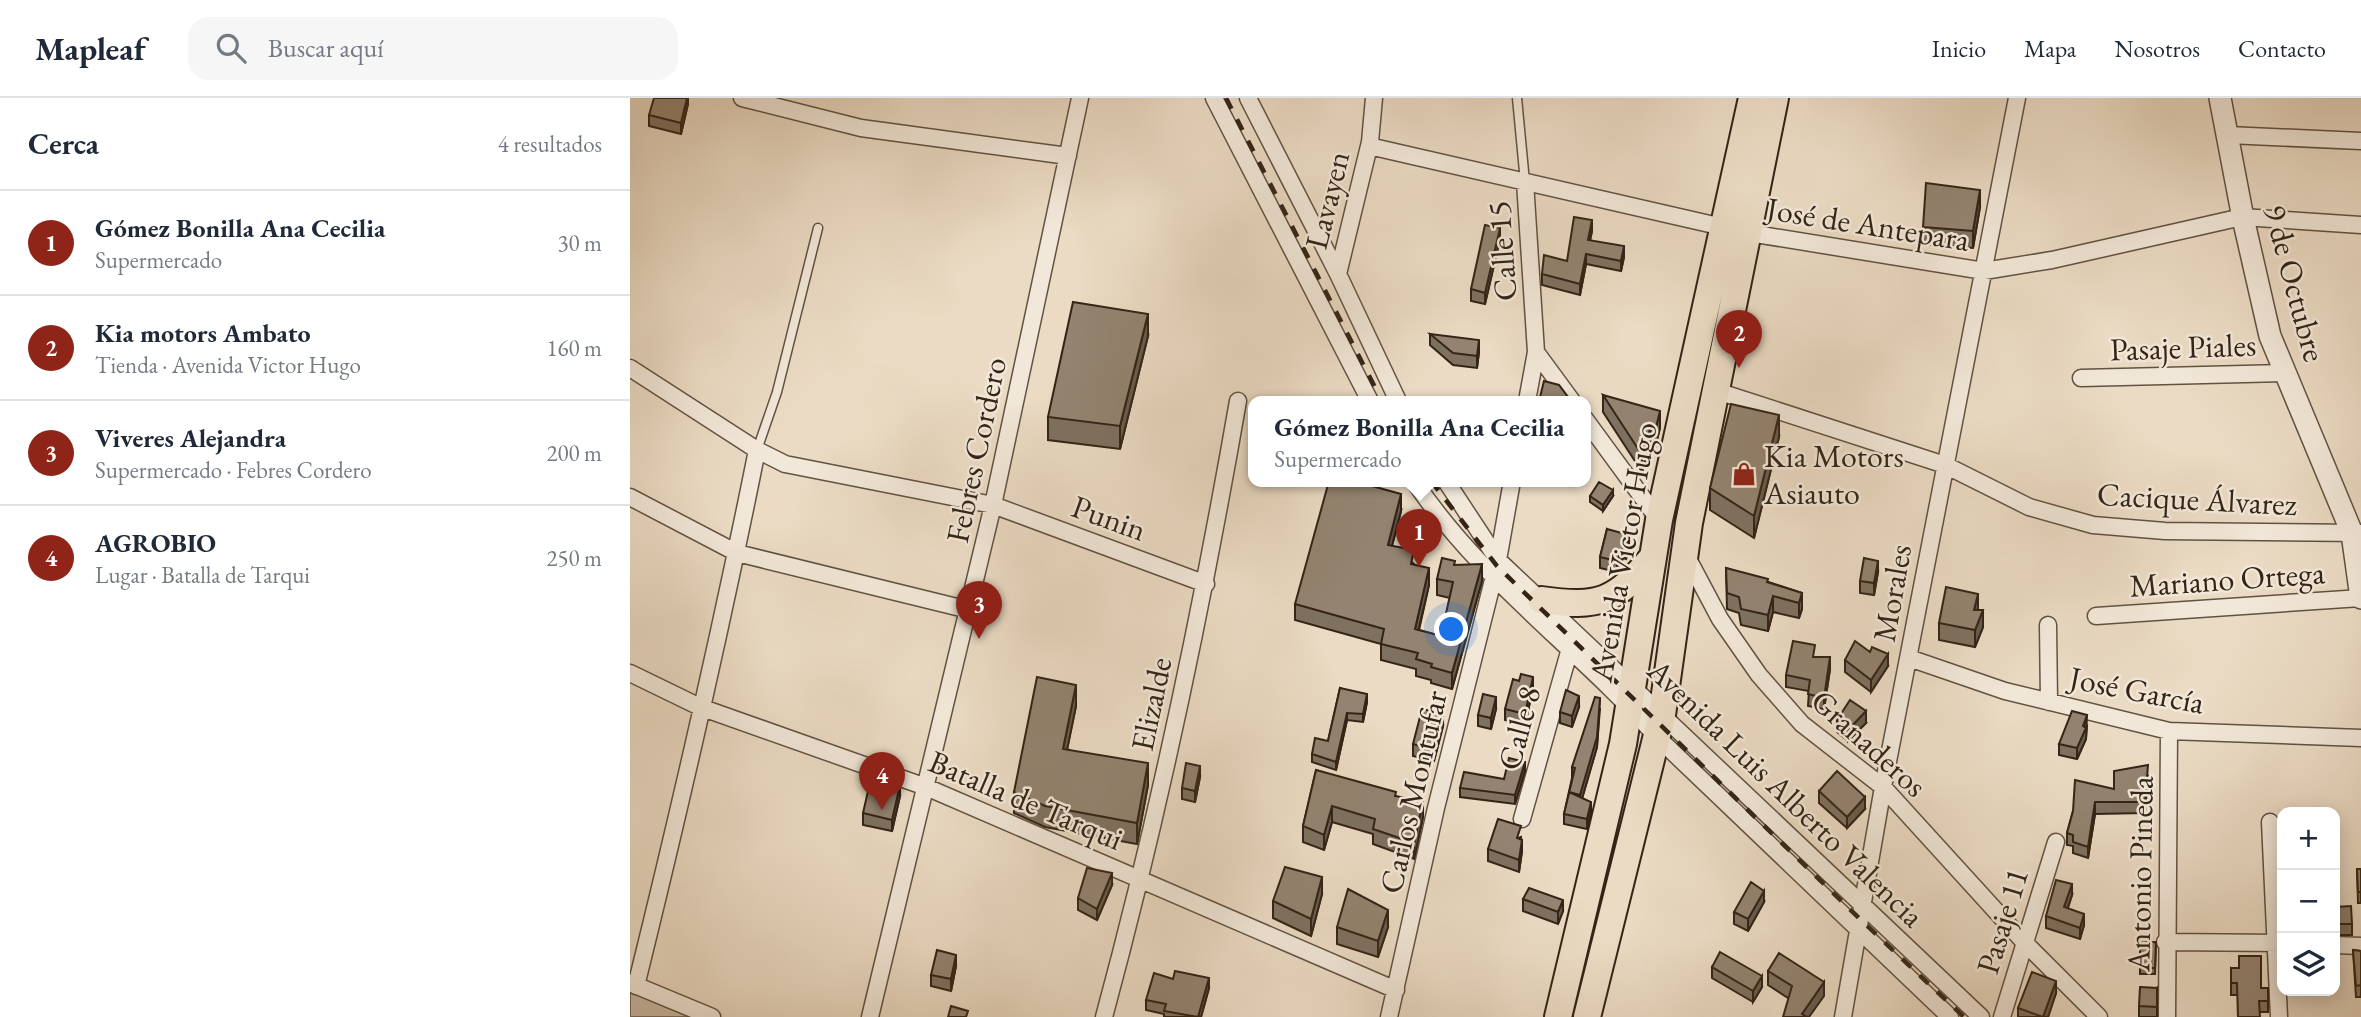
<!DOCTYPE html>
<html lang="es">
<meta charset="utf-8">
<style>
:root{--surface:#fff;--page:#f6f6f7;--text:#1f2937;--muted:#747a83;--line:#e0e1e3;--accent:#8f2418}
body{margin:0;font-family:"EB Garamond",serif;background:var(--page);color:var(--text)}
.controls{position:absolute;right:21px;bottom:21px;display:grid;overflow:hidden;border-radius:14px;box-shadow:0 4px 18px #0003}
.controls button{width:63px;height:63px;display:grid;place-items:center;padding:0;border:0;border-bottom:2px solid var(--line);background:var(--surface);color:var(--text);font:35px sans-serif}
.you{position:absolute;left:822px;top:532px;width:24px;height:24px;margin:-18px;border:5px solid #fff;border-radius:50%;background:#1a73e8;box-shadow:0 0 0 10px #1a73e833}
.badge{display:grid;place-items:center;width:46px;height:46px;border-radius:50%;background:var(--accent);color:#fff;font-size:23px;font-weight:700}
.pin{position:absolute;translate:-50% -58px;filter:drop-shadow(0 2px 4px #0008)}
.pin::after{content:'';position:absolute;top:37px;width:24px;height:21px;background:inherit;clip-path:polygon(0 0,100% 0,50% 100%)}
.popup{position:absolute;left:618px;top:298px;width:343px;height:91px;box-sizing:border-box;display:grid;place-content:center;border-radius:14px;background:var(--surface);filter:drop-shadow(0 2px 5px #0005);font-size:23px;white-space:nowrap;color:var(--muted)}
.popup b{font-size:26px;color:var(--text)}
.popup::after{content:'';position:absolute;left:50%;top:100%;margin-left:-14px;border:14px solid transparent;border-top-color:var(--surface)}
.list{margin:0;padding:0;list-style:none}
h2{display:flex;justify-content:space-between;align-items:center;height:91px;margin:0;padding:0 28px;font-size:30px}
h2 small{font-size:23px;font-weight:400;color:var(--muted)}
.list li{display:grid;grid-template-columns:46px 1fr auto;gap:21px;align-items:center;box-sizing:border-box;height:105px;padding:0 28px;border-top:2px solid var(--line)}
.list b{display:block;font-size:26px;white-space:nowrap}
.list p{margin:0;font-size:23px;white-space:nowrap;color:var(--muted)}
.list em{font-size:23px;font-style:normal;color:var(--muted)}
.icon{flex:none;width:38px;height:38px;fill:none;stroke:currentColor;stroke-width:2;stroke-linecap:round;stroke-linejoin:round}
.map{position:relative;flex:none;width:1731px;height:919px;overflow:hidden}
header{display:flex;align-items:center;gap:42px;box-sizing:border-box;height:98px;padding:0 35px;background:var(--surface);border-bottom:2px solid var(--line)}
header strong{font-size:33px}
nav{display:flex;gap:38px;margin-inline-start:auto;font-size:24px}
.search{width:490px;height:63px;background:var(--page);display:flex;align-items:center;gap:18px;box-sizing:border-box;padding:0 24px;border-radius:21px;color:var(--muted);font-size:26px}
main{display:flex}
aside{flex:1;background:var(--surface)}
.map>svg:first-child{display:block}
</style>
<header>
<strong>Mapleaf</strong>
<div class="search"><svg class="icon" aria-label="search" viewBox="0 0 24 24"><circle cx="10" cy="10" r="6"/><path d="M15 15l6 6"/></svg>Buscar aquí</div>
<nav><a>Inicio</a><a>Mapa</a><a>Nosotros</a><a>Contacto</a></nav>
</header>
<main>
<aside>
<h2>Cerca<small>4 resultados</small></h2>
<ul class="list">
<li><span class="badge">1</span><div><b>Gómez Bonilla Ana Cecilia</b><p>Supermercado</p></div><em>30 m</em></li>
<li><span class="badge">2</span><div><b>Kia motors Ambato</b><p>Tienda · Avenida Victor Hugo</p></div><em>160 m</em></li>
<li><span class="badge">3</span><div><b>Viveres Alejandra</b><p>Supermercado · Febres Cordero</p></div><em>200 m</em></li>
<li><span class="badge">4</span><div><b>AGROBIO</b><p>Lugar · Batalla de Tarqui</p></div><em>250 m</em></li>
</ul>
</aside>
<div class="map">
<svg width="1731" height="919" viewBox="0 0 1731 919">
<rect width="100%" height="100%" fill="#ebdbc4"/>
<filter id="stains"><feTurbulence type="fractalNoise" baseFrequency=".00286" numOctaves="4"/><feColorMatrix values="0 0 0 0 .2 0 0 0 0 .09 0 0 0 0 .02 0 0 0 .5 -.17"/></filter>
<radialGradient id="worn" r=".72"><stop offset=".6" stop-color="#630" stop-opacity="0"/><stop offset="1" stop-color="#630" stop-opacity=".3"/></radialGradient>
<path fill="#ccbca6" stroke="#80705e" stroke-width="2" d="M0,882l88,37h-88z"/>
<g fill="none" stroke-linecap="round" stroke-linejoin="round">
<g stroke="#615242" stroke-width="11">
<path id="service" d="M887,0l8,84
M127,352l20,-58 41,-164"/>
</g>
<g stroke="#615242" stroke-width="19">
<path id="minor" d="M112,0l119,30 207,28
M584,0l156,303
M618,0l90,176 60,127
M1598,37l133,6
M739,48l380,87 235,38 68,-11 190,-43 119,8
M895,84l11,170 -9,49
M708,176l32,-132 4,-44
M906,254l36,49
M0,270l127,82 28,14 208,41 213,79
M1451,280l204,-5
M1087,293l228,74 84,42 64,18 72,6 196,2
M955,321l74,101
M784,383c67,100 164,167 243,256l293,280
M816,383l52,79 483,457
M0,399l107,56 232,57
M1056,457l34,64 39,56 43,49 81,63 142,156 74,74
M868,462l14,-79
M1466,518l265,-18
M1418,527l1,77
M1279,560l96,33 164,40 192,7
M0,575l70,34 226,80 470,203
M892,721l47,-167
M1640,724l9,195
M1535,844l117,1
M1705,847l26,1
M0,885l82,34
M6,888c44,-178 85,-356 121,-536
M240,919l123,-512 87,-407
M474,919c55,-203 98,-409 134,-616
M759,919l47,-209 57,-228
M1213,919l40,-230 134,-689
M1372,919l54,-175
M1537,919l2,-286"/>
</g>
<g stroke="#615242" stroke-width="24">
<path id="tertiary" d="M1590,0l23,120 27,118 82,197 9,65"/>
</g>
<g stroke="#332416" stroke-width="30">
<path id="primary" d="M911,502c59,8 74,2 112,-43
M928,919l65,-273 36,-224 93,-422
M957,919l75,-302 27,-192 86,-425"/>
</g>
<use href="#service" stroke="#f2e8d9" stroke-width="8"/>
<use href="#minor" stroke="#f2e8d9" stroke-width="16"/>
<use href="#tertiary" stroke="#f2e8d9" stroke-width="21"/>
<use href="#primary" stroke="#ebdbc4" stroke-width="26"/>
<path stroke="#332416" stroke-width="4.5" stroke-dasharray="12 12" stroke-linecap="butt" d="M596,0l156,303
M801,383l66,85 365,355 102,96"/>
</g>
<path fill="#7e7160" stroke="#332416" stroke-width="2" d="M58,0v6l-7,30 -32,-8v-11z
M1350,109l-7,41 -50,-4v-17z
M962,133l-2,9 34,17 -3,14 -35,-7 -6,31 -38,-10v-11l25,-13z
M870,141l-15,65 -14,-3v-12z
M800,236l49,18 -2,16 -24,-3 -23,-20z
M518,238l-28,113 -72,-9v-23z
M973,297l57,33 -5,20 -5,-2 -8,26 -39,-60z
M1149,339l-25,101 -44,-28v-22z
M921,383h19l-1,5z
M960,398h23l-10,15 -13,-9z
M771,413l-9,35 22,18 15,21 -10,45 22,6 9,-38 -13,-3v-16l18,-14 27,16 -30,108 -21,-6v-3l-15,-4v-7l-35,-9v-16l-86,-24v-16z
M977,431l22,18 -3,12 -3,-1 -6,14 -17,-4v-11z
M1096,470l76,25v16l-3,9 -26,-6 -5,19 -27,-6 -2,-12 -12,-4z
M1248,474l-4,23 -14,-2v-12z
M1348,512l5,17 -8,20 -36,-7v-17z
M1215,562l43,6 -17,26 -26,-20z
M1200,571l-6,40 -16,-3 1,-15 -23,-4v-12z
M889,583l14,7 -8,37 -20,-5v-11z
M710,590l27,14 -4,20 -16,-2 -11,50 -24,-8v-8l16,-13z
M446,608l-9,43 81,36 -11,59 -92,-17 -31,-14v-21z
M949,609l-7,20 -12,-4v-11z
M970,610l-3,39 -15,51 9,14 -4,17 -23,-5v-10l8,-36v-11z
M866,611l-5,20 -13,-3v-11z
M1207,622l29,3 -18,18 -11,-9z
M813,628l-9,35 -21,-5v-12z
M1457,628l-1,13 -9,20 -18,-4v-11z
M686,672l80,26 27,21 -9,42 -41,-15v-10l-41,-12 -8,28 -21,-8v-16z
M895,673l-10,33 -55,-7v-9l44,-9z
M1518,678l-3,37 -50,1 -7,44 -15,-5v-7l-6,-1v-12l6,-22 41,-22z
M570,679l-5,25 -13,-3v-11z
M1189,693l46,18 -18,19 -28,-25z
M270,698l-8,35 -29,-6v-12z
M891,739l1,14 -3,21 -31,-11v-12z
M1727,771h4v34h-3z
M482,787l-15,35 -19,-10v-12z
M692,796l-11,42 -38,-18v-17z
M1442,797l-4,13 16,17 -4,14 -34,-11v-12z
M893,801l40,12 -5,13 -35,-13z
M1134,804l-16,29 -14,-7v-12z
M1705,809l17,17v11h-17z
M707,829h51l-10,30 -41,-13z
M1526,844l-1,32h-15v-31z
M1723,852l8,1v46h-5z
M326,868l-5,25 -20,-5v-11z
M1082,869l50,20 -9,15 -41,-24z
M1601,870l30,20h7v24h-8l-23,-17h-6z
M1138,873l56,25 -36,2 -20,-13z
M579,890l-8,29h-37v-3l-18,-4v-10z
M1527,890v29h-18v-11z
M1426,895l-8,24h-30v-9z"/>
<path fill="#675c4e" stroke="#332416" stroke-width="2" d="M57,0h1v6l-7,30v-11z
M1350,92v17l-7,41v-17z
M962,122v11l-4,19v-10z
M870,130v11l-15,65v-11z
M994,148v11l-3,14v-10z
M956,156v10l-6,31v-11z
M518,216v22l-28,113v-23z
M849,242v12l-2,16v-12z
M1030,313v17l-5,20v-17z
M1149,317v22l-25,101v-22z
M1020,331v17l-8,26v-17z
M983,392v6l-10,15v-6z
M771,396v17l-13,50v-16z
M999,437v12l-3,12v-11z
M993,449v11l-6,14v-11z
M1248,463v11l-4,23v-12z
M852,466v17l-30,108v-16z
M799,470v17l-14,60v-16z
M1172,495v16l-3,9v-15z
M1348,496v17l-4,-1z
M1143,498v16l-5,19v-16z
M1353,512v17l-8,20v-17z
M1258,556v12l-17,26v-12z
M1200,559v12l-6,40v-11z
M903,579v11l-8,37v-11z
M446,587v21l-13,64v-21z
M737,596v8l-4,20v-8z
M949,598v11l-7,20v-11z
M866,599v12l-5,20v-11z
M970,600l-3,49 -17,59v-11z
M1236,613v12l-18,18v-11z
M717,615v7l-11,50v-8z
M813,616v12l-9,35v-11z
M1457,617l-1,24 -9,20v-11z
M895,664v9l-10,33v-9z
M518,665v22l-11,59v-21z
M570,668v11l-5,25v-11z
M270,687v11l-8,35v-11z
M1235,699v12l-18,19v-11z
M793,703v16l-9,42v-16z
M961,704v10l-4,17v-10z
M1465,704v12l-7,44v-11z
M702,708v16l-8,28v-15z
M892,742v11l-3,21v-12z
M482,775v12l-15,35v-11z
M692,779v17l-11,42v-17z
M1442,786v11l-8,23v-11z
M1134,793v11l-16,29v-12z
M933,802v11l-5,13v-12z
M758,812v17l-10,30v-16z
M1454,816v11l-4,14v-11z
M326,857v11l-5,25v-12z
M1132,878v11l-9,15v-11z
M579,880v10l-8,29h-3z
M1426,883v12l-8,24h-5z
M1194,884v14l-15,21h-7v-3z"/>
<path fill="#938370" stroke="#332416" stroke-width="2" d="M24,0h33l-6,25 -32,-8z
M1296,85l54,7 -7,41 -50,-4z
M944,119l18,3 -4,20 36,6 -3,15 -35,-7 -6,30 -38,-10 2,-19 23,6z
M855,127l15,3 -15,65 -14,-4z
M443,204l75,12 -28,112 -72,-9z
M800,236l49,6 -2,16 -24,-3z
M914,283l15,4 12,16h-32z
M973,297l57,16 -5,20 -5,-2 -8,26z
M1101,306l48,11 -25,101 -44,-28z
M699,383h25l47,13 -13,51 26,5 -3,14 18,4 -14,61 26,7 12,-54 -16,-3 5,-21 13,3 -1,4 28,-1 -30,109 -21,-6 1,-3 -16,-5 2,-6 -37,-9 3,-15 -89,-25z
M969,384l14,8 -10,15 -13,-9z
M977,431l22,6 -3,13 -3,-1 -6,14 -17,-4z
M1234,460l14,3 -4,22 -14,-2z
M1096,470l42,11 -1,3 35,11 -3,10 -26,-7 -5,19 -27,-6 -2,-12 -12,-4z
M1316,489l32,7 -4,16h9l-8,20 -36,-7z
M1163,543l22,4 -2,12h17l-6,41 -16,-4 2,-14 -24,-5z
M1225,543l15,11 2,-5 16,7 -17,26 -26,-20z
M891,576l12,3 -8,37 -20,-5 8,-30 6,2z
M407,579l39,8 -13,64 85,14 -11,60 -92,-17 -31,-14z
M710,590l27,6 -4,20 -16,-1 -11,49 -24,-8 3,-16 13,3z
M936,592l13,6 -7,20 -12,-4z
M853,596l13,3 -5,21 -13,-3z
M965,599l5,1 -3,39 -17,58 -11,-3 22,10 -4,17 -23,-5 11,-46 -3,-1z
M1220,602l16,11 -18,19 -11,-10z
M792,611l21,5 -9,36 -21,-6z
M1442,613l15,4 -4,11 3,2 -9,20 -18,-4z
M879,660l16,4 -10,33 -55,-7 4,-16 40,7z
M556,665l14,3 -5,25 -13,-3z
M1518,667l-3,37h-50l-7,45 -15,-5v-7l-6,-2 6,-22 2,-31 39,9v-18z
M686,672l80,22 -1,4 28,5 -9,42 -41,-14 2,-10 -43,-13 -8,29 -21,-9z
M1207,673l28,26 -18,20 -28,-26z
M241,680l29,7 -8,35 -29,-7z
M868,721l23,7 -4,12 5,2 -3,20 -31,-11z
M655,769l37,10 -11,42 -38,-18z
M457,770l25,5 -15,36 -19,-11z
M1727,771h4v23h-3z
M1426,782l16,4 -8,23 20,7 -4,14 -34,-12z
M1121,784l13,9 -16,28 -14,-7z
M899,790l34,12 -5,12 -35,-13z
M718,791l40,21 -10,31 -41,-14z
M1721,808l1,18h-17v-17z
M1526,844l-1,26h-15v-25z
M307,852l19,5 -5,24 -20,-4z
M1723,852l8,1v34l-5,1z
M1090,854l42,24 -9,15 -41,-24z
M1149,855l45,29 -22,32 5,3h-24l9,-31 -24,-15z
M1609,858h22v32h7v13h-9l1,16h-22l-1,-34h-6v-15h8z
M545,873l34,7 -11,39 -34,-6 2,-7 -20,-4 8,-27 19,6z
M1402,874l24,9 -13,36 -25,-9z
M1510,889l17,1v19l-18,-1z
M321,908l17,5 -2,6h-18z"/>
<defs>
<g id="shop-bare" transform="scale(1.89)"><path d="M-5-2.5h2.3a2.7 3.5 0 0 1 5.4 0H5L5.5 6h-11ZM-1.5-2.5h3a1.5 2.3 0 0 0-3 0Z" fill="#8f2418" stroke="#f2e8d9" stroke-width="2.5" paint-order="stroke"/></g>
</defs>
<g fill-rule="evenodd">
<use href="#shop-bare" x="1114" y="376"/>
</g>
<g text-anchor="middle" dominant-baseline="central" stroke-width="5" stroke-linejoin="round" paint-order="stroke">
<g font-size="32" fill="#332416" stroke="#f2e8d9">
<text transform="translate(697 102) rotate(-76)">Lavayen</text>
<text transform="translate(1238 126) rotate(9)">José de Antepara</text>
<text transform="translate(872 153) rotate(-94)">Calle 15</text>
<text transform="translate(1665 185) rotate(75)">9 de Octubre</text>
<text transform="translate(1553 249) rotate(-2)">Pasaje Piales</text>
<text transform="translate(346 352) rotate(-78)">Febres Cordero</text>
<text transform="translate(1567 401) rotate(3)">Cacique Álvarez</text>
<text transform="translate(479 420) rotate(20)">Punin</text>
<text transform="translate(993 454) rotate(-80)">Avenida Victor Hugo</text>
<text transform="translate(1597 481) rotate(-4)">Mariano Ortega</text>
<text transform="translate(1262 495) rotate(-80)">Morales</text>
<text transform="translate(1507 592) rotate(11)">José García</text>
<text transform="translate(521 606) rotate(-78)">Elizalde</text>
<text transform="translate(889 630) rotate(-75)">Calle 8</text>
<text transform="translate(1239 645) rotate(42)">Granaderos</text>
<text transform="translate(783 694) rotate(-77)">Carlos Montufar</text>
<text transform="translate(1156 695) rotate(44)">Avenida Luis Alberto Valencia</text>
<text transform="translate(396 702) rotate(23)">Batalla de Tarqui</text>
<text transform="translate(1510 776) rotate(-89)">Antonio Pineda</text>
<text transform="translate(1372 823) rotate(-73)">Pasaje 11</text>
</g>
<g font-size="32" fill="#332416" stroke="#f2e8d9" text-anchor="start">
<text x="1134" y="358">Kia Motors<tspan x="1134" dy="37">Asiauto</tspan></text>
</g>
</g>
<rect width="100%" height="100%" filter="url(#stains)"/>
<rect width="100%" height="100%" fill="url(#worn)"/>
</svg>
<div class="controls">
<button>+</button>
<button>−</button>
<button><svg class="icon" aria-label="layers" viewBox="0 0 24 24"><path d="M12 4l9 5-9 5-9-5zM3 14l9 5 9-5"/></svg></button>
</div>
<div class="you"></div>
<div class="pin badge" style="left:789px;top:469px">1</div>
<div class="popup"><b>Gómez Bonilla Ana Cecilia</b>Supermercado</div>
<div class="pin badge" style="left:1109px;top:270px">2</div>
<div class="pin badge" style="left:349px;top:541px">3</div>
<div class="pin badge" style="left:252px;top:712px">4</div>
</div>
</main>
